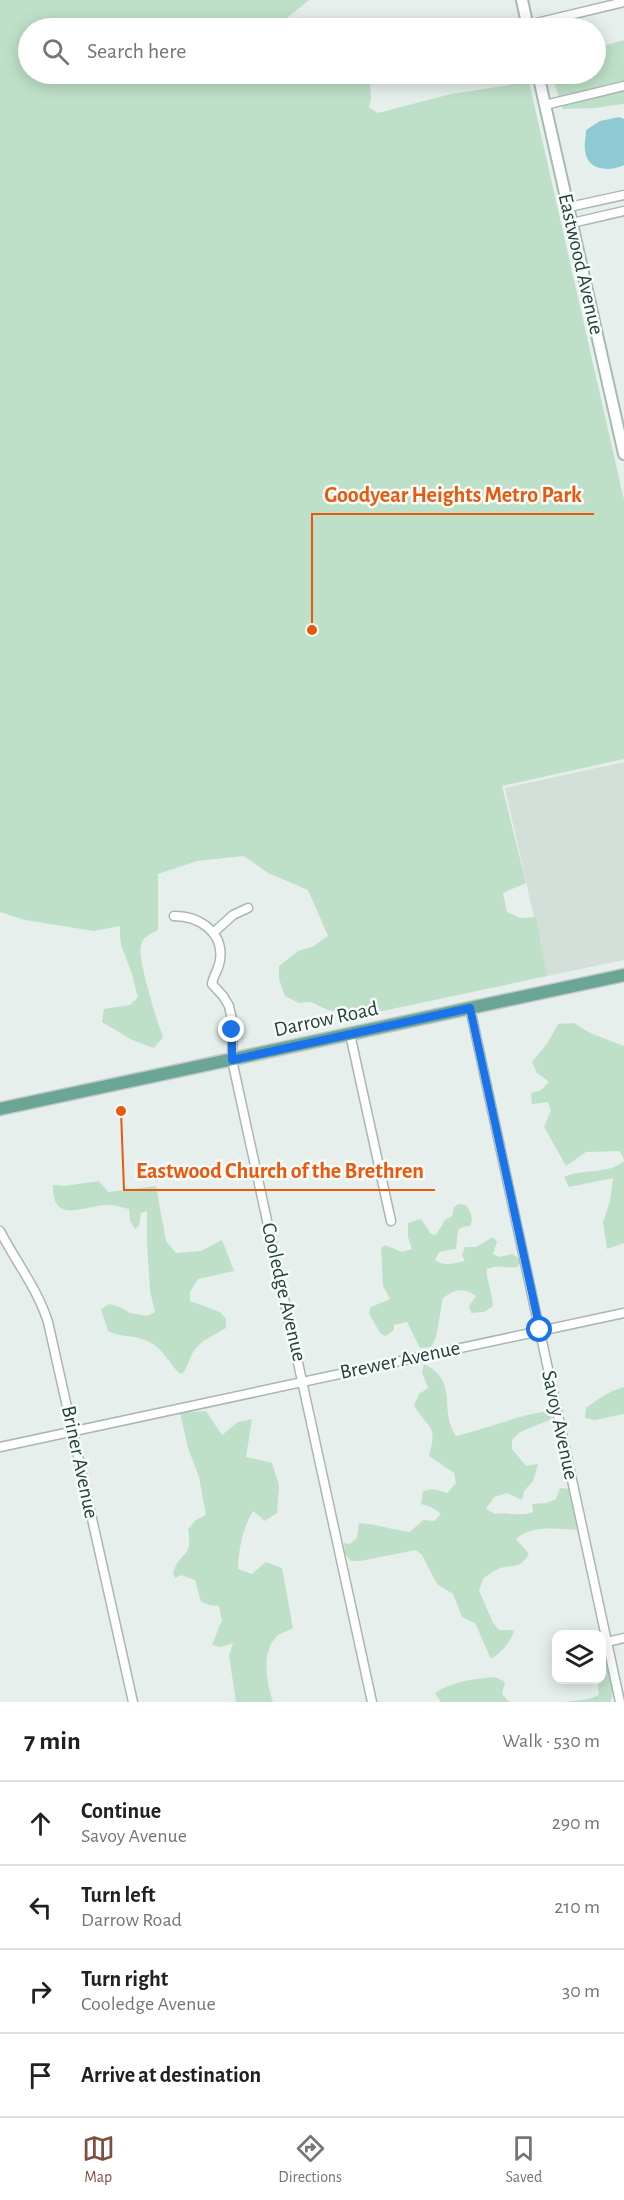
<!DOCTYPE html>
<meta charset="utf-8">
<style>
:root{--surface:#fff;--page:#f2f2f2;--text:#202124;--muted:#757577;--line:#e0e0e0;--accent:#7f4e3f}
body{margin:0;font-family:"Alegreya Sans",sans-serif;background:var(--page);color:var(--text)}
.controls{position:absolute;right:18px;bottom:18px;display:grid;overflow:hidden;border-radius:12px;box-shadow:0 3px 15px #0003}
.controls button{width:54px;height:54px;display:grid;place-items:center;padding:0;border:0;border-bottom:2px solid var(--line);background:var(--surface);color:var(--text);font:30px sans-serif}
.stop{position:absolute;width:18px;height:18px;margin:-14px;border:4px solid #1a73e8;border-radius:50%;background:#fff}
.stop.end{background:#1a73e8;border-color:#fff;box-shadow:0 2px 6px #0008}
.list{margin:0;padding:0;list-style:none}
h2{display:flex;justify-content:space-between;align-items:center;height:78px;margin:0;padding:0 24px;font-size:26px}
h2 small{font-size:20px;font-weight:400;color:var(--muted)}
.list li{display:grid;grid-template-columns:39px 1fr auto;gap:18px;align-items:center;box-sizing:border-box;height:84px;padding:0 24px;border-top:2px solid var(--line)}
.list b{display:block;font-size:22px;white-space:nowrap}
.list p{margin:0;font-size:20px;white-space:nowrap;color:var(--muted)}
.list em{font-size:20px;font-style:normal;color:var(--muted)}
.icon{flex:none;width:33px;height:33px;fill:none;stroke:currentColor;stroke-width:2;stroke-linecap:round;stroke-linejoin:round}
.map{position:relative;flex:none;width:624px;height:1702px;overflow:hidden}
.search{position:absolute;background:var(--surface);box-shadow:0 3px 15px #0003;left:18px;right:18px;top:18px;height:66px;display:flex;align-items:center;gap:15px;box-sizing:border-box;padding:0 21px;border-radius:33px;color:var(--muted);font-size:22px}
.sheet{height:414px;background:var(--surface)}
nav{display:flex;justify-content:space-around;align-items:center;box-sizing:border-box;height:84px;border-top:2px solid var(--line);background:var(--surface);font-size:16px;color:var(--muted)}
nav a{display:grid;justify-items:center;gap:3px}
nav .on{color:var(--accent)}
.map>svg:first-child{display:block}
</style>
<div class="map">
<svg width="624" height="1702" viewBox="0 0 624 1702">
<rect width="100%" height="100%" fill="#e6efeb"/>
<path fill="#d4dfda" d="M624,762v198l-77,16 -42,-188z"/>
<path fill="#bfe0c8" d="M0,0h309l-28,23 -1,5h-252v46h341l2,24 -2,9 9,6 73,-19 78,-12 95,418v259l-122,27 24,97 -23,10 4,19 13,6 16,-1 11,59 -202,43 -7,-8 -10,-1 -17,-8 -12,1 -14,-7 -6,-17v-13l19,-15 14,-4 16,-11 -20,-46 -40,-17 -24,-17 -47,5 -39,13v56c-7,4 -15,6 -17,15 -4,13 16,76 22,92l-9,11 -22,-8 -30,-18 2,-13 26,-4 8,-8c-3,-9 -4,-19 -8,-28 -6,-19 -11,-22 -10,-43l-26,5 -69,-11 -25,-8z
M624,40v64l-30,4 -31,1 -10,-29v-6h43v-26z
M574,1023l16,10 34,13v114l-4,-9 -34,1 -20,14 -22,-39 7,-17 -3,-8 -16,2 -1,-11 10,-3 8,-8 -12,-9 -5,-11 15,-18 11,-20z
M624,1161v82l-17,6 -4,-27 7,-21 3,-23 -44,9 -5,-10c19,-9 44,-2 60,-16z
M99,1181l9,11 48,-6 10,55 10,12 25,-2 21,-11 12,31 -36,8 -8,13v9l30,11 6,7v9l-23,13 -9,9 -10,22 -4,2c-12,-12 -18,-28 -35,-34 -12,-5 -26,-3 -37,-9l-7,-22 8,-5 11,3 10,6 17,3 8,-4 -5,-21 -3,-48v-32l-6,2 -2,13 -4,3 -5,-8 -1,-12c-6,-1 -13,-4 -19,-4 -25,-1 -58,22 -57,-20l11,1z
M459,1204l7,1c5,8 8,13 4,21l-7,1 -5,3 -2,19 -17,3 -4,8c9,7 19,3 30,1l-3,-6 3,-8h11l17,-10 4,5 -4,12 7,3 12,-3 9,6 -3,7c-12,2 -20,-3 -31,2 -1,12 6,24 6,37l-9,6 -13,1 -2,-7 7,-10c-11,-9 -22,-7 -33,2l-7,39 -5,10 -11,1 -13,-26 -13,3v5l-8,6 -6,-3 -11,-20 2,-6 19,-8 -7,-13 -2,-38 4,-3 17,7 10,-3 -4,-12v-14l13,-4 10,15 5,1 9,-15 7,-4 2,-9z
M424,1364c36,18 14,44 32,72 31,-7 61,-21 93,-25l3,8 -32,13 -8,8v9l14,17 12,-2 -5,17 -9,10 -2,9 -15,-7 -13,4 -8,12 9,5c13,-2 28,3 38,-2l-1,-8 15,-1 9,-4 4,-11 10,1 10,41c-20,-1 -48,-6 -64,9l13,15c-9,13 -10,11 -24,13 -8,1 -16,7 -22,12l-4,11 14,33 6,7h15c-2,11 -13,23 -23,29l-16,-36 -13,-6 -9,-23 -16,-10 -15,-29 -6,-5 -56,11h-9l-6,-7 -1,-11 6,1 7,-6 2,-15c18,1 33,7 51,9l13,-12 11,1 7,-7 -10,-7 -10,-3 2,-13 11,-2 13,4 9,-10 -2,-10 -25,-17c9,-34 0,-24 -15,-51l5,-11 9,-6 -6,-16z
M624,1387v27l-29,6 -10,-2 1,-10c12,-9 23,-17 38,-21z
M206,1411l16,24 16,-13 14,-3 -6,38 26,6 7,22 -2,28 -12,8 -12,-10c-11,19 -14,37 -15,58l14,5 14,-12 16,6 11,60c-5,3 -13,5 -17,9 -15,16 -9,46 -3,65h-37l-7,-46 4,-13 -12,4 -9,-2 10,-25 -3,-14 -10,-1 -8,-3 -6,-22 -14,-5 -6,3 -2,-5c8,-25 20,-12 15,-44l8,-9 10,-5 -7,-38 -11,-29 -8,-35z
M602,1652c4,14 16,37 8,50h-45l24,-3 10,-4 -2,-14 -2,-1h7z
M495,1677l10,5 -3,12 7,8h-68l-6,-9c17,-12 40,-14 60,-16z"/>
<path fill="#8ec9d4" d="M619,117l5,2v46c-15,7 -37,6 -39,-15 -1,-6 1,-13 1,-20l14,-9z"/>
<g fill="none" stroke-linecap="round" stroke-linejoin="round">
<g stroke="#a8b8b2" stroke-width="11">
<path id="street" d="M528,25l96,-23
M545,105l79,-19
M569,207l55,-12
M572,223l52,-12
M174,916c25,0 50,16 46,44 -1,9 -7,16 -8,24l11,12 6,10 4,18 -1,36 140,642
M213,933l20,-18 15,-7
M470,1008l150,694
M350,1034l41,187
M0,1231c16,31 37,57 48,91l85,380
M0,1447l624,-134
M607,1642l17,-4"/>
</g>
<g stroke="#a4bbb3" stroke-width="14">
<path id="secondary" d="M522,0l6,28
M538,74l86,380"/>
</g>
<g stroke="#c2cac8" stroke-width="15">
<path id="primary" d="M0,1109l624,-134"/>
</g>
<use href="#street" stroke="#fff" stroke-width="8"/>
<use href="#secondary" stroke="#fff" stroke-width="10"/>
<use href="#primary" stroke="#6aa596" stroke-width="12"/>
</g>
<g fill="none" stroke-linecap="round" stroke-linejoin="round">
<path stroke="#1a73e8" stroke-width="8" d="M232,1030v30l238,-52 70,322"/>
</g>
<g text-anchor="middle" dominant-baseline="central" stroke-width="5" stroke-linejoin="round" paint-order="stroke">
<g font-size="21" fill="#24423a" stroke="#f7fbf9">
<text transform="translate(581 264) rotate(77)">Eastwood Avenue</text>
<text transform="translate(326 1019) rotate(-12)">Darrow Road</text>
<text transform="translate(284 1292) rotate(77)">Cooledge Avenue</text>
<text transform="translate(400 1360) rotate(-12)">Brewer Avenue</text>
<text transform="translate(560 1425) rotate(78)">Savoy Avenue</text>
<text transform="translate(80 1462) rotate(78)">Briner Avenue</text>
</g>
</g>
<path fill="none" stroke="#e8590c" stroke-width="2" d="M312 630L312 514H594M121 1111L124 1190H435"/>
<g fill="#e8590c" stroke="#f7fbf9" stroke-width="2">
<circle cx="312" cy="630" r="6"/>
<circle cx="121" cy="1111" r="6"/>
</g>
<g font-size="22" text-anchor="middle" font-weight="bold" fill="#e8590c" stroke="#f7fbf9" stroke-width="5" stroke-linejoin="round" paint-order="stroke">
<text x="453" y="502">Goodyear Heights Metro Park</text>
<text x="280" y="1178">Eastwood Church of the Brethren</text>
</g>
</svg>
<div class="controls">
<button><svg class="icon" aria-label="layers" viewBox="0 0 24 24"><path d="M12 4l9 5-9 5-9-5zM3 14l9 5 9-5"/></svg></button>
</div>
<div class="stop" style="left:540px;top:1330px"></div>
<div class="stop end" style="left:232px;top:1030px"></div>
<div class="search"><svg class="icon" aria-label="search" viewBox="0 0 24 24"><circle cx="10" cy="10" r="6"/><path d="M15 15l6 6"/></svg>Search here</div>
</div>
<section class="sheet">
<h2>7 min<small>Walk · 530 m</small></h2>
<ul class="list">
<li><svg class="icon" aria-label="ahead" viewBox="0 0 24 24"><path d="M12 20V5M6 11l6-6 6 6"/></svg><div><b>Continue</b><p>Savoy Avenue</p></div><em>290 m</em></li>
<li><svg class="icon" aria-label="left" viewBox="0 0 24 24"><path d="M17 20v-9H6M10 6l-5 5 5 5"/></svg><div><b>Turn left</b><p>Darrow Road</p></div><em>210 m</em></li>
<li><svg class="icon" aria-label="right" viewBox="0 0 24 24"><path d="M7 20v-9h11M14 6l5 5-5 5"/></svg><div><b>Turn right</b><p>Cooledge Avenue</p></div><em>30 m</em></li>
<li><svg class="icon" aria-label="arrive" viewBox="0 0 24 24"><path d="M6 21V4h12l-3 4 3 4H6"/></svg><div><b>Arrive at destination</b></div></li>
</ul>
</section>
<nav>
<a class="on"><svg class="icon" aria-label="map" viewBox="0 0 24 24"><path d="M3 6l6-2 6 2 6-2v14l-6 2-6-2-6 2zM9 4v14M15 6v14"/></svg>Map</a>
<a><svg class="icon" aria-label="directions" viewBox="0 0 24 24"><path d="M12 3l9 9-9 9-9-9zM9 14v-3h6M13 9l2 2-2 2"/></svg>Directions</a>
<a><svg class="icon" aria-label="saved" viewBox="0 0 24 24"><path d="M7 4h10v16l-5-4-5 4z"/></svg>Saved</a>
</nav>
